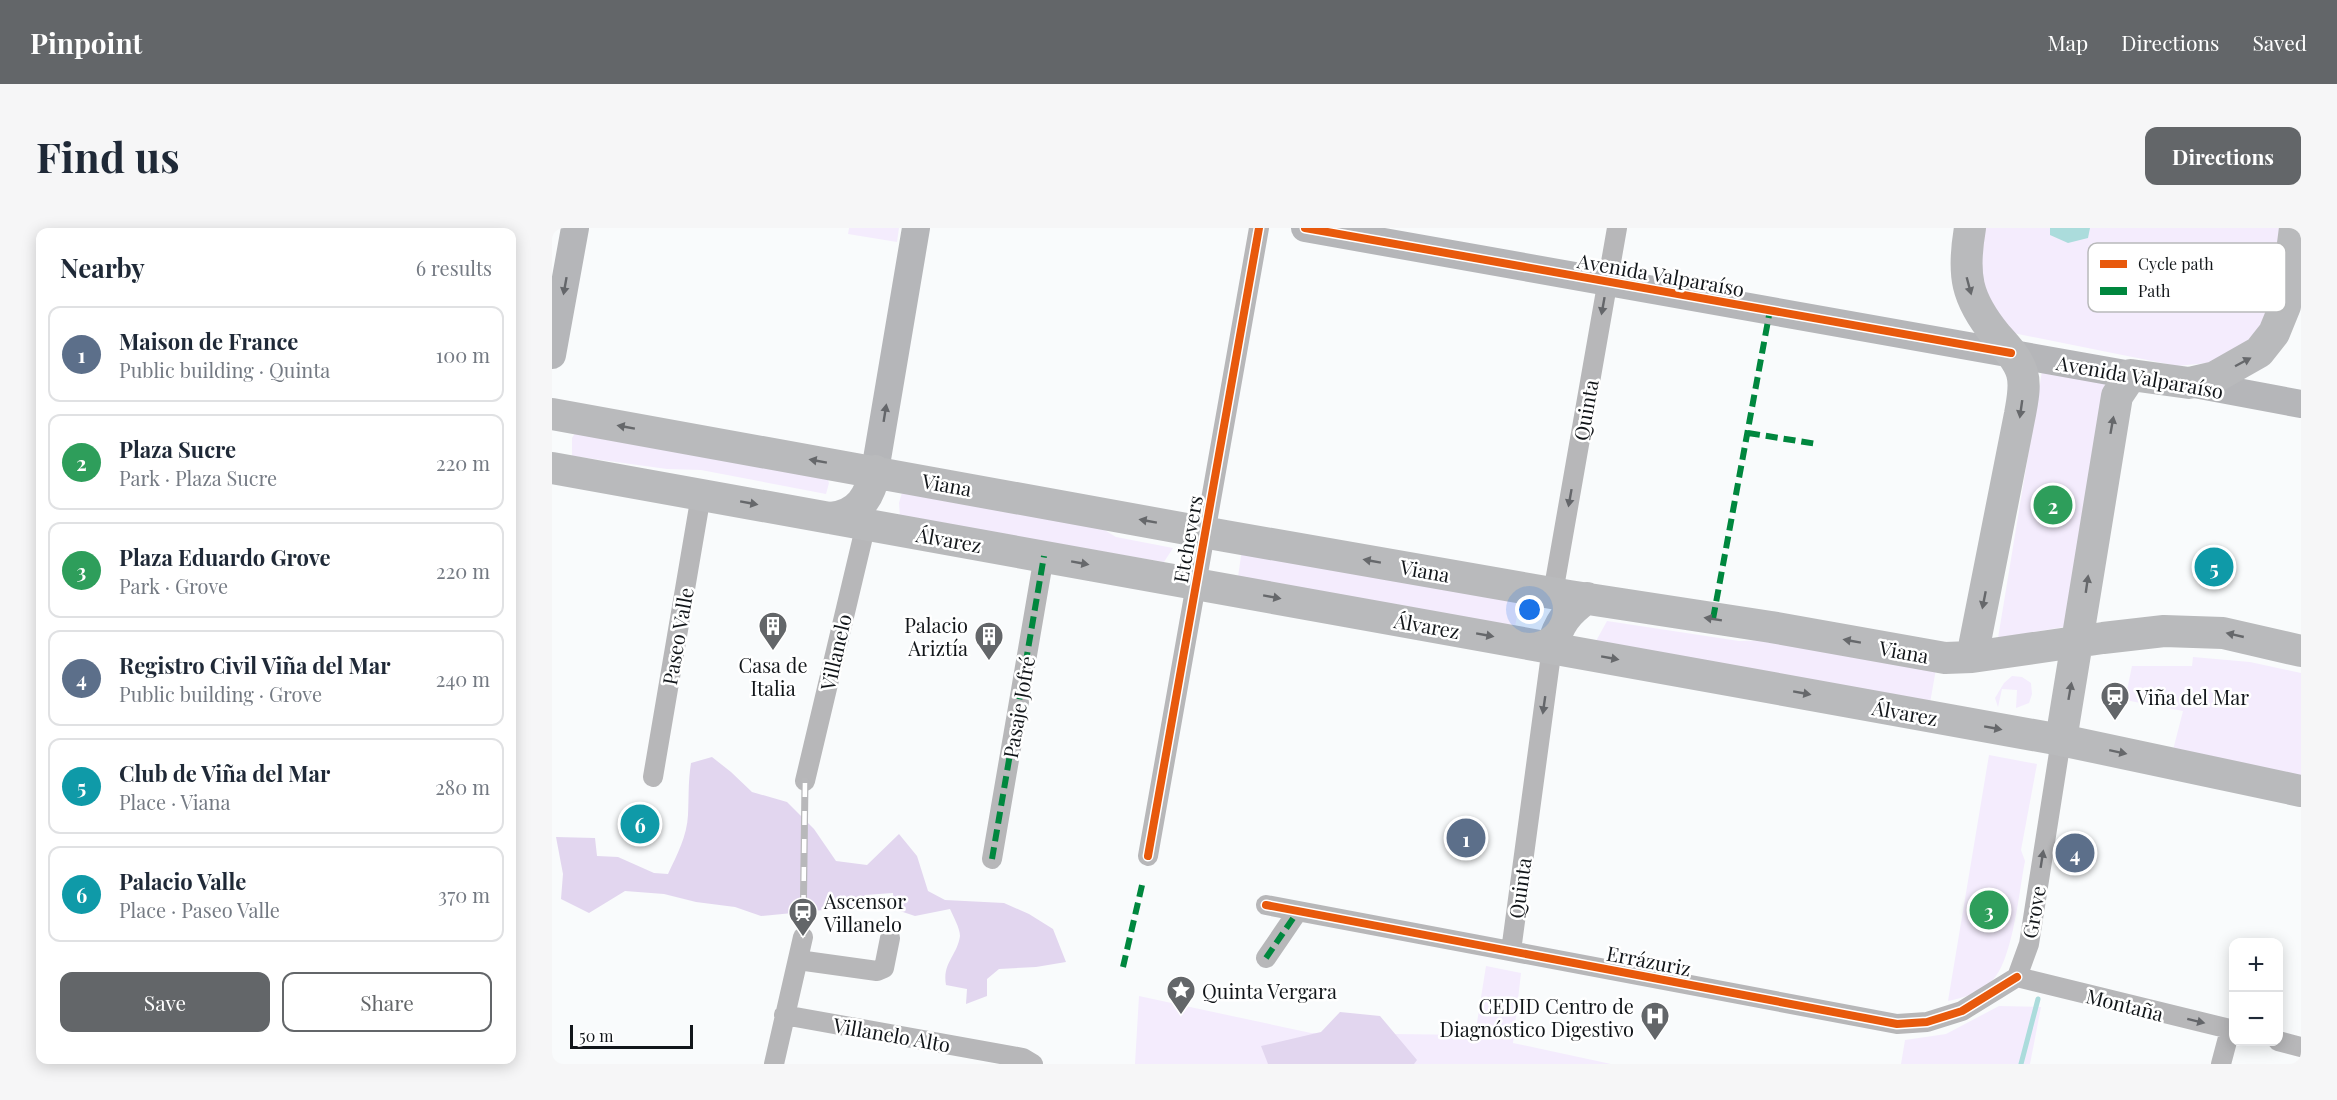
<!DOCTYPE html>
<meta charset="utf-8">
<style>
:root{--surface:#fff;--page:#f6f6f7;--text:#1f2937;--muted:#747a83;--line:#e0e1e3;--accent:#636669}
body{margin:0;font-family:"Playfair Display",serif;background:var(--page);color:var(--text)}
.controls{position:absolute;right:18px;bottom:18px;display:grid;overflow:hidden;border-radius:12px;box-shadow:0 3px 15px #0003}
.controls button{width:54px;height:54px;display:grid;place-items:center;padding:0;border:0;border-bottom:2px solid var(--line);background:var(--surface);color:var(--text);font:30px sans-serif}
.scale{position:absolute;left:18px;bottom:15px;width:123px;box-sizing:border-box;padding-left:6px;border:3px solid #12161a;border-top:0;font-size:16px;line-height:21px;white-space:nowrap;color:#12161a;-webkit-text-stroke:4px #fff;paint-order:stroke}
.you{position:absolute;left:978px;top:382px;width:21px;height:21px;margin:-15px;border:4px solid #fff;border-radius:50%;background:#1a73e8;box-shadow:0 0 0 9px #1a73e833}
.badge{display:grid;place-items:center;width:39px;height:39px;border-radius:50%;background:var(--accent);color:#fff;font-size:20px;font-weight:700}
.pin{position:absolute;translate:-50% -50%;border:3px solid #fff;box-shadow:0 2px 6px #0006}
.list{margin:0;padding:0;list-style:none}
h2{display:flex;justify-content:space-between;align-items:center;height:78px;margin:0;padding:0 24px;font-size:26px}
h2 small{font-size:20px;font-weight:400;color:var(--muted)}
.list li{display:grid;grid-template-columns:39px 1fr auto;gap:18px;align-items:center;box-sizing:border-box;height:96px;margin:0 12px 12px;padding:0 12px;border:2px solid var(--line);border-radius:12px}
.list b{display:block;font-size:22px;white-space:nowrap}
.list p{margin:0;font-size:20px;white-space:nowrap;color:var(--muted)}
.list em{font-size:20px;font-style:normal;color:var(--muted)}
.actions{display:flex;gap:12px;padding:18px 24px}
.actions a{flex:1;padding:14px 0;border:2px solid var(--accent);border-radius:12px;text-align:center;font-size:21px;color:var(--accent)}
.actions .main{background:var(--accent);color:#fff}
.map{position:relative;flex:none;width:1749px;height:836px;overflow:hidden;border-radius:12px}
header{display:flex;align-items:center;gap:36px;box-sizing:border-box;height:84px;padding:0 30px;background:var(--accent);color:#fff}
header strong{font-size:28px}
nav{display:flex;gap:33px;margin-inline-start:auto;font-size:21px}
.intro{display:flex;align-items:center;justify-content:space-between;box-sizing:border-box;height:144px;padding:0 36px}
h1{margin:0;font-size:42px}
.button{padding:15px 27px;border-radius:12px;background:var(--accent);color:#fff;font-size:21px;font-weight:700}
main{display:flex;gap:36px;padding:0 36px}
aside{flex:1;background:var(--surface);border-radius:12px;box-shadow:0 3px 15px #0003}
.map>svg:first-child{display:block}
</style>
<header>
<strong>Pinpoint</strong>
<nav><a>Map</a><a>Directions</a><a>Saved</a></nav>
</header>
<div class="intro"><h1>Find us</h1><a class="button">Directions</a></div>
<main>
<aside>
<h2>Nearby<small>6 results</small></h2>
<ul class="list">
<li><span class="badge" style="background:#5c6f8a">1</span><div><b>Maison de France</b><p>Public building · Quinta</p></div><em>100 m</em></li>
<li><span class="badge" style="background:#2e9e5b">2</span><div><b>Plaza Sucre</b><p>Park · Plaza Sucre</p></div><em>220 m</em></li>
<li><span class="badge" style="background:#2e9e5b">3</span><div><b>Plaza Eduardo Grove</b><p>Park · Grove</p></div><em>220 m</em></li>
<li><span class="badge" style="background:#5c6f8a">4</span><div><b>Registro Civil Viña del Mar</b><p>Public building · Grove</p></div><em>240 m</em></li>
<li><span class="badge" style="background:#0f9aa8">5</span><div><b>Club de Viña del Mar</b><p>Place · Viana</p></div><em>280 m</em></li>
<li><span class="badge" style="background:#0f9aa8">6</span><div><b>Palacio Valle</b><p>Place · Paseo Valle</p></div><em>370 m</em></li>
</ul>
<div class="actions"><a class="main">Save</a><a>Share</a></div>
</aside>
<div class="map">
<svg width="1749" height="836" viewBox="0 0 1749 836">
<rect width="100%" height="100%" fill="#f9fbfc"/>
<path fill="#f4ecfd" d="M297,0h50l-2,14 -49,-8z
M1426,0h304l-8,67 -19,44 -37,23 -41,4 -169,-34 -25,-34z
M1490,143l66,13 -44,243 -66,11z
M25,202l248,42 4,11 -3,11 -125,-24 -34,-1 -95,-13v-18z
M351,261l185,31 28,17 57,11 -9,14 -264,-45 -1,-14z
M690,321l278,50 -5,28 -277,-50z
M1055,393l132,20 41,-1 156,29 -6,34 -334,-62z
M1641,429l57,5 51,11v103l-128,-26 10,-39 -58,-11 7,-34h60z
M1460,448l10,1 9,6 1,11 -3,9 -13,5 1,-18 -15,-1 -4,18 -3,-9 9,-15z
M1437,527l48,9 -16,86 4,11c-6,30 -12,101 -34,121 -11,11 -28,16 -43,19z
M934,738l35,7 -8,70 98,21h-476l4,-68 172,37 164,2z
M1447,778l42,1 -11,57h-129l4,-24 41,-6z"/>
<path fill="#e2d6ef" d="M160,529l19,15 21,20 35,10 27,27 22,32 31,4 32,-31 18,22 11,35 17,9 59,3 25,11 24,15 13,33 -30,5 -37,2 -12,10v17l-21,8 1,-15 -21,-4c-4,-22 11,-29 14,-49 0,-8 -7,-20 -10,-27l-35,7 -21,-7 -1,-16 -28,2 -11,12 -93,9 -26,-9 -39,-5 -32,-8 -39,-3 -36,22 -28,-14 2,-25 -7,-37 39,1 2,18 21,1 36,16 14,1c9,-19 19,-38 20,-59 1,-19 0,-33 3,-52z
M788,784l40,4 37,44 -3,4h-146l-7,-18 60,-14z"/>
<path fill="#abdcdc" d="M1498,0h40l-2,10 -20,5 -18,-8z"/>
<g fill="none" stroke-linecap="round" stroke-linejoin="round">
<path stroke="#abdcdc" stroke-width="5" d="M1469,836l17,-65"/>
<path stroke="#b7b7b9" stroke-width="20" d="M1001,365l64,-365
M101,549l48,-282
M253,553l61,-257
M596,628l111,-628
M440,631l52,-303
M714,677l631,119 30,-2 35,-11 55,-34
M959,723l41,-304
M714,730l32,-47
M246,732l79,11 7,-3 6,-30
M1465,749l12,-33 32,-204
M1465,749l217,53
M232,787l239,43 10,6
M1726,813l23,6
M222,836l29,-127
M1669,836l9,-34"/>
<path stroke="#b5b6b9" stroke-width="28" d="M753,0l826,147
M0,127l23,-127
M1637,155l112,21
M323,243l41,-243"/>
<path stroke="#b9babc" stroke-width="32" d="M1418,0c-8,47 -4,70 26,107 10,11 22,24 26,38 4,13 0,29 -2,41l-48,243
M0,186l673,122 344,60 202,31 174,31 27,-1 131,-19 61,-7 59,2 78,18
M0,240l1509,272 240,51
M278,290c29,-2 40,-22 45,-47
M1000,419c7,-24 14,-34 35,-49
M1509,512l56,-344 14,-21 58,8 26,-6 44,-25 15,-19 11,-27 10,-78"/>
<g stroke="#b8b8ba" stroke-width="7">
<path id="rail" d="M251,709l2,-156"/>
</g>
<use href="#rail" stroke="#fff" stroke-width="4.5" stroke-dasharray="14" stroke-linecap="butt"/>
<path stroke="#00873e" stroke-width="6" stroke-dasharray="12 6" stroke-linecap="butt" d="M1196,205l69,11
M1161,391l57,-309
M440,631l52,-303
M714,730l32,-47
M571,739l20,-86"/>
<g stroke="#fff" stroke-width="11">
<path id="cycleway" d="M753,0l706,125
M596,628l111,-628
M714,677l631,119 30,-2 35,-11 55,-34"/>
</g>
<use href="#cycleway" stroke="#e8590c" stroke-width="8"/>
</g>
<defs><path id="oneway-solid" d="M-6-.8H1V-3.2L6.5 0L1 3.2V.8H-6Z" transform="scale(1.5)"/></defs>
<g fill="#64666a">
<use href="#oneway-solid" transform="translate(13 58) rotate(100)"/>
<use href="#oneway-solid" transform="translate(1051 78) rotate(100)"/>
<use href="#oneway-solid" transform="translate(333 185) rotate(-81)"/>
<use href="#oneway-solid" transform="translate(1018 270) rotate(100)"/>
<use href="#oneway-solid" transform="translate(992 477) rotate(98)"/>
<use href="#oneway-solid" transform="translate(1490 631) rotate(-81)"/>
<use href="#oneway-solid" transform="translate(1644 793) rotate(14)"/>
</g>
<g fill="#66686b">
<use href="#oneway-solid" transform="translate(1417 58) rotate(75)"/>
<use href="#oneway-solid" transform="translate(1691 134) rotate(-28)"/>
<use href="#oneway-solid" transform="translate(1469 181) rotate(98)"/>
<use href="#oneway-solid" transform="translate(1560 197) rotate(-80)"/>
<use href="#oneway-solid" transform="translate(74 199) rotate(-170)"/>
<use href="#oneway-solid" transform="translate(266 233) rotate(-170)"/>
<use href="#oneway-solid" transform="translate(197 275) rotate(10)"/>
<use href="#oneway-solid" transform="translate(596 293) rotate(-170)"/>
<use href="#oneway-solid" transform="translate(820 333) rotate(-170)"/>
<use href="#oneway-solid" transform="translate(528 335) rotate(10)"/>
<use href="#oneway-solid" transform="translate(1535 356) rotate(-82)"/>
<use href="#oneway-solid" transform="translate(720 369) rotate(10)"/>
<use href="#oneway-solid" transform="translate(1432 372) rotate(101)"/>
<use href="#oneway-solid" transform="translate(1161 391) rotate(-171)"/>
<use href="#oneway-solid" transform="translate(933 407) rotate(10)"/>
<use href="#oneway-solid" transform="translate(1683 407) rotate(-167)"/>
<use href="#oneway-solid" transform="translate(1300 413) rotate(-170)"/>
<use href="#oneway-solid" transform="translate(1058 430) rotate(10)"/>
<use href="#oneway-solid" transform="translate(1518 463) rotate(-80)"/>
<use href="#oneway-solid" transform="translate(1250 465) rotate(10)"/>
<use href="#oneway-solid" transform="translate(1441 500) rotate(10)"/>
<use href="#oneway-solid" transform="translate(1566 524) rotate(12)"/>
</g>
<defs>
<g id="building-pin" transform="scale(1.5)"><path d="M0 17L-7.5 6A9.5 9.5 0 1 1 7.5 6Z" fill="#636669" stroke="#fff"/><path d="M-4-6H4V6H1V3H-1V6H-4ZM-2.5-4.3h1.7v1.8h-1.7ZM.8-4.3h1.7v1.8H.8ZM-2.5-1h1.7V.8h-1.7ZM.8-1h1.7V.8H.8Z" fill="#fff"/></g>
<g id="station-pin" transform="scale(1.5)"><path d="M0 17L-7.5 6A9.5 9.5 0 1 1 7.5 6Z" fill="#636669" stroke="#fff"/><path d="M-3-6H3Q5-6 5-4V2Q5 4 3 4L4.5 6H3L1.5 4h-3L-3 6H-4.5L-3 4Q-5 4-5 2V-4Q-5-6-3-6ZM-3.5-4v3h7v-3ZM-3.5 1v1.5H-2V1ZM2 1v1.5H3.5V1Z" fill="#fff"/></g>
<g id="sight-pin" transform="scale(1.5)"><path d="M0 17L-7.5 6A9.5 9.5 0 1 1 7.5 6Z" fill="#636669" stroke="#fff"/><path d="M0-6L1.8-2.2L6-1.7L2.9 1.2L3.7 5.4L0 3.3L-3.7 5.4L-2.9 1.2L-6-1.7L-1.8-2.2Z" fill="#fff"/></g>
<g id="hospital-pin" transform="scale(1.5)"><path d="M0 17L-7.5 6A9.5 9.5 0 1 1 7.5 6Z" fill="#636669" stroke="#fff"/><path d="M-5-5h3v3.5h4V-5h3V5h-3V1.5h-4V5h-3Z" fill="#fff"/></g>
</defs>
<g fill-rule="evenodd">
<use href="#building-pin" x="221" y="398"/>
<use href="#building-pin" x="437" y="408"/>
<use href="#station-pin" x="1563" y="468"/>
<use href="#station-pin" x="251" y="684"/>
<use href="#sight-pin" x="629" y="762"/>
<use href="#hospital-pin" x="1103" y="788"/>
</g>
<g text-anchor="middle" dominant-baseline="central" stroke-width="5" stroke-linejoin="round" paint-order="stroke">
<g font-size="20" fill="#12161a" stroke="#fff">
<text transform="translate(1109 46) rotate(10)">Avenida Valparaíso</text>
<text transform="translate(1588 148) rotate(10)">Avenida Valparaíso</text>
<text transform="translate(1033 182) rotate(-80)">Quinta</text>
<text transform="translate(395 256) rotate(10)">Viana</text>
<text transform="translate(397 311) rotate(10)">Álvarez</text>
<text transform="translate(635 311) rotate(-80)">Etchevers</text>
<text transform="translate(873 342) rotate(10)">Viana</text>
<text transform="translate(875 397) rotate(10)">Álvarez</text>
<text transform="translate(125 408) rotate(-80)">Paseo Valle</text>
<text transform="translate(1352 423) rotate(10)">Viana</text>
<text transform="translate(283 424) rotate(-77)">Villanelo</text>
<text transform="translate(466 479) rotate(-80)">Pasaje Jofré</text>
<text transform="translate(1353 484) rotate(10)">Álvarez</text>
<text transform="translate(967 660) rotate(-82)">Quinta</text>
<text transform="translate(1481 684) rotate(-80)">Grove</text>
<text transform="translate(1097 732) rotate(11)">Errázuriz</text>
<text transform="translate(1573 776) rotate(14)">Montaña</text>
<text transform="translate(340 806) rotate(10)">Villanelo Alto</text>
</g>
<g font-size="20" fill="#12161a" stroke="#fff" text-anchor="start">
<text x="416" y="396" text-anchor="end">Palacio<tspan x="416" dy="23">Ariztía</tspan></text>
<text x="221" y="436" text-anchor="middle">Casa de<tspan x="221" dy="23">Italia</tspan></text>
<text x="1584" y="468">Viña del Mar</text>
<text x="272" y="672">Ascensor<tspan x="272" dy="23">Villanelo</tspan></text>
<text x="650" y="762">Quinta Vergara</text>
<text x="1082" y="777" text-anchor="end">CEDID Centro de<tspan x="1082" dy="23">Diagnóstico Digestivo</tspan></text>
</g>
</g>
<rect x="1536" y="15" width="198" height="69" rx="9" fill="#fff" stroke="#b8b9ba" stroke-width="1.5"/>
<rect x="1548" y="32" width="27" height="8" fill="#e8590c"/>
<rect x="1548" y="59" width="27" height="8" fill="#00873e"/>
<g font-size="16" fill="#12161a">
<text x="1586" y="42">Cycle path</text>
<text x="1586" y="69">Path</text>
</g>
</svg>
<div class="controls">
<button>+</button>
<button>−</button>
</div>
<div class="scale">50 m</div>
<div class="you"></div>
<div class="pin badge" style="left:914px;top:610px;background:#5c6f8a">1</div>
<div class="pin badge" style="left:1501px;top:277px;background:#2e9e5b">2</div>
<div class="pin badge" style="left:1437px;top:682px;background:#2e9e5b">3</div>
<div class="pin badge" style="left:1523px;top:625px;background:#5c6f8a">4</div>
<div class="pin badge" style="left:1662px;top:339px;background:#0f9aa8">5</div>
<div class="pin badge" style="left:88px;top:596px;background:#0f9aa8">6</div>
</div>
</main>
